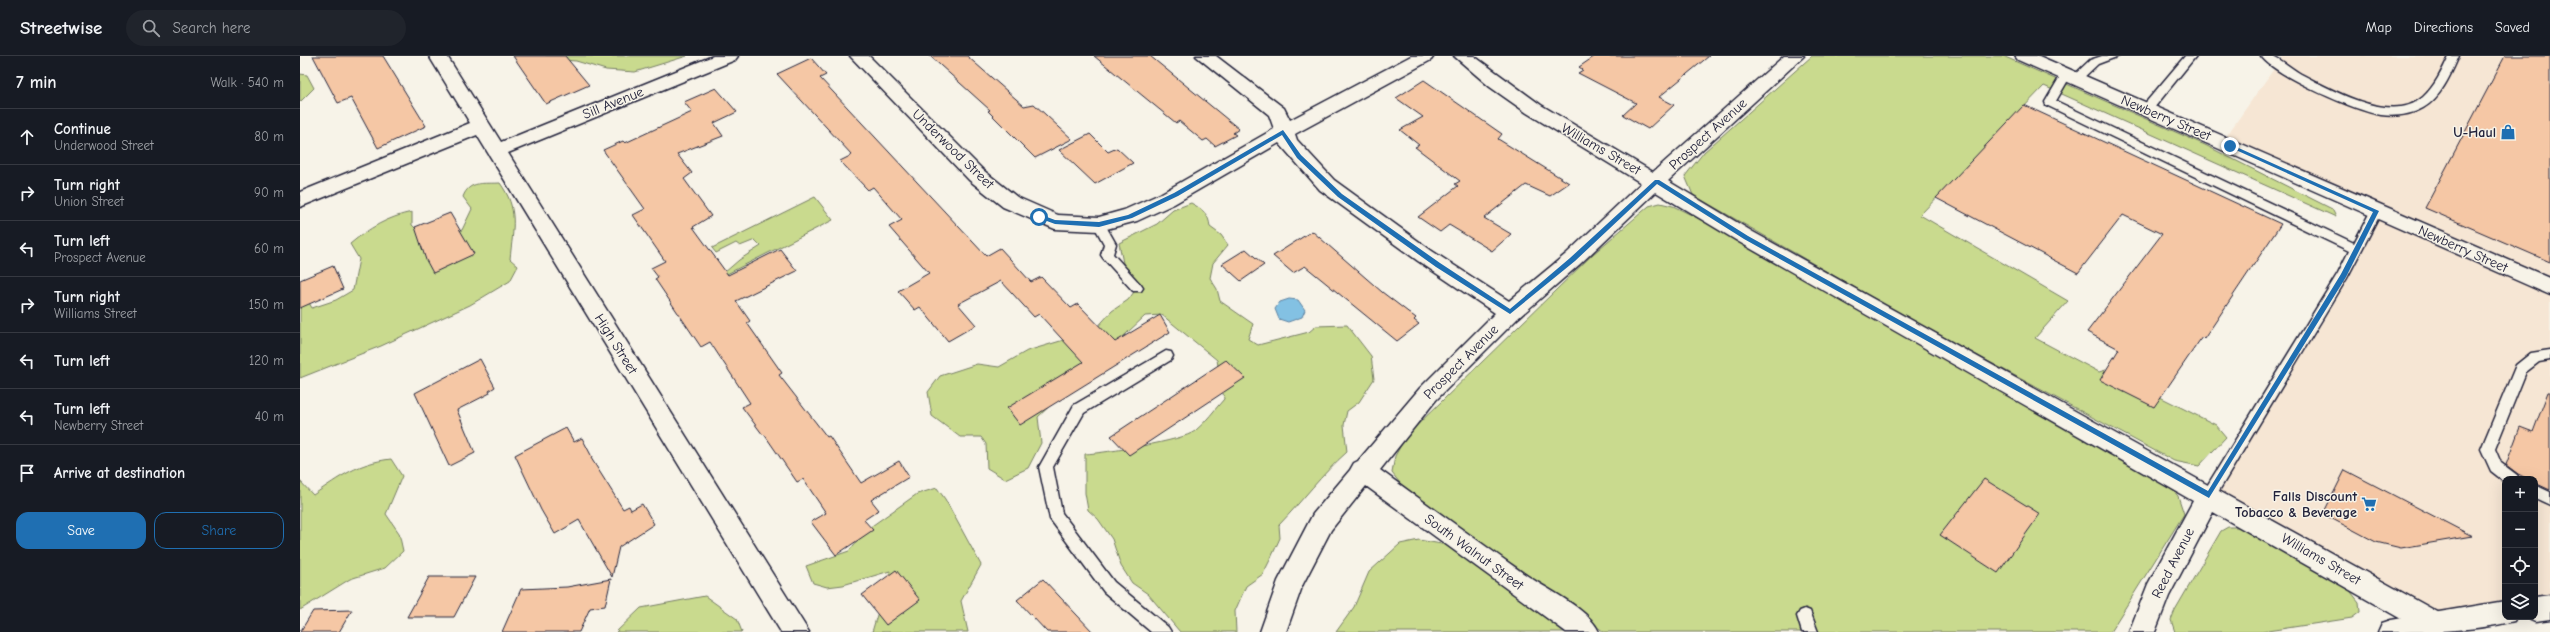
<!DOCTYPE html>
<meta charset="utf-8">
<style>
:root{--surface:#171b24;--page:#20242c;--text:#f1f3f6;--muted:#9ea1a6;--line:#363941;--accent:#1f6fb2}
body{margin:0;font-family:"Comic Neue",sans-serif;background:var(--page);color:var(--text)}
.controls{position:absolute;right:12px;bottom:12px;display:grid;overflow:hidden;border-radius:8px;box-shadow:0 4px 16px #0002}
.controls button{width:36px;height:36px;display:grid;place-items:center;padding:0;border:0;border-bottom:1px solid var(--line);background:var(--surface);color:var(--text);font:20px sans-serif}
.stop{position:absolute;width:12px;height:12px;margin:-9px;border:3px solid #1f6fb2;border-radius:50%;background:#fff}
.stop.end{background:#1f6fb2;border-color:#fff;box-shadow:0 1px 4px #0008}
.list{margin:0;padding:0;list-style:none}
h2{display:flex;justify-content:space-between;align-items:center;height:52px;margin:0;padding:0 16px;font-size:17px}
h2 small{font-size:13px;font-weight:400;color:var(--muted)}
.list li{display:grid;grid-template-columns:26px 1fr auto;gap:12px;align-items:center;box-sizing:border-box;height:56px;padding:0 16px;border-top:1px solid var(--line)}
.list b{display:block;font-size:15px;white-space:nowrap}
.list p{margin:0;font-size:13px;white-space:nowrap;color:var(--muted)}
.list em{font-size:13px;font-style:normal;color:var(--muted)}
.actions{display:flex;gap:8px;padding:12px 16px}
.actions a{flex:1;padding:9px 0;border:1px solid var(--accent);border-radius:12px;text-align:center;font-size:14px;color:var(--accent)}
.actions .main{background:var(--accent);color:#fff}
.icon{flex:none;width:22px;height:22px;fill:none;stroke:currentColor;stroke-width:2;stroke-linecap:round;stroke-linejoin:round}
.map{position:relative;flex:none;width:2250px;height:576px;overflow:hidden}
header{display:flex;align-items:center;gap:24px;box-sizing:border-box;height:56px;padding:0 20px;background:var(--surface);border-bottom:1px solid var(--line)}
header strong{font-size:19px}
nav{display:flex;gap:22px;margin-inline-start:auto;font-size:14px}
.search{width:280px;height:36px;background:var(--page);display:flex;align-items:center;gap:10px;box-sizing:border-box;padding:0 14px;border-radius:22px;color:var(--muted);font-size:15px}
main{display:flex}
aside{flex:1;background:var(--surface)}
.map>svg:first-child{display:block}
</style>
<header>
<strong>Streetwise</strong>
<div class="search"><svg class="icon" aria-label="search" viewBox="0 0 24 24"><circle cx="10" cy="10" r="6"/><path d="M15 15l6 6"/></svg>Search here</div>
<nav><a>Map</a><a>Directions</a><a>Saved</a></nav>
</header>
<main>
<aside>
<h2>7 min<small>Walk · 540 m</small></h2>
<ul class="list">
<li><svg class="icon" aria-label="ahead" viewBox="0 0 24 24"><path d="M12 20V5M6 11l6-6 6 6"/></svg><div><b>Continue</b><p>Underwood Street</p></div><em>80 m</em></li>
<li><svg class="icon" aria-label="right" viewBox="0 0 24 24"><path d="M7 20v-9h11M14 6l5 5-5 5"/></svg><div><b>Turn right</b><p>Union Street</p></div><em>90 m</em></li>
<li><svg class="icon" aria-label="left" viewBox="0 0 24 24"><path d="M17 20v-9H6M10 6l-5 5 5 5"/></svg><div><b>Turn left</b><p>Prospect Avenue</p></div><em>60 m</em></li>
<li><svg class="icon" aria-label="right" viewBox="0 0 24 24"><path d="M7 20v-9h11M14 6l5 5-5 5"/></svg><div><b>Turn right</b><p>Williams Street</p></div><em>150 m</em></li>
<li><svg class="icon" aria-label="left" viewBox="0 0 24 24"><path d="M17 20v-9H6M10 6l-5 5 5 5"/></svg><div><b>Turn left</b></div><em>120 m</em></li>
<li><svg class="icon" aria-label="left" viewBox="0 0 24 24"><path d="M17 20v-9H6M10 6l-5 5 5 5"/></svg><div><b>Turn left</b><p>Newberry Street</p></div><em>40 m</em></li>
<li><svg class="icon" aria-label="arrive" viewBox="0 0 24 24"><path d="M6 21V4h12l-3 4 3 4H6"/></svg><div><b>Arrive at destination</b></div></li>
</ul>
<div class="actions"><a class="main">Save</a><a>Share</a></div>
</aside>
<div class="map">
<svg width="2250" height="576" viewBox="0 0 2250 576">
<rect width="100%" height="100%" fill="#f7f3e8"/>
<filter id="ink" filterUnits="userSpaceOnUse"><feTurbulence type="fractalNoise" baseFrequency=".025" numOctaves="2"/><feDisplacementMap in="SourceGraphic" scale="8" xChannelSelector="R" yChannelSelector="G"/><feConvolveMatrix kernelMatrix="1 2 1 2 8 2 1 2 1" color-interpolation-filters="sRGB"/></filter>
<g filter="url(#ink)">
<path fill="#f6e6d4" d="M1983,0h267v228l-325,-146z
M2080,160l170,75v307l-15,2v-121h-30v125l-76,9 -212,-118 132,-217z"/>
<path fill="#c9da8e" stroke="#767e64" d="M246,0h141l-52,16 -29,-2 -30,-9 -30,-2z
M1512,0h191l202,89 127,64 4,8 -292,-131 -124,129 148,86 -33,37 64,34 7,-2 110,55 10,12 -27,29 -25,-5 -112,-60 -147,-79 -222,-127 -8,-19 19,-24z
M0,18l7,1 7,13 -14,14z
M200,127c19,26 13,45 10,76l8,7 -8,15 -40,24 -89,41 -81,32v-91l12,21 24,-8 17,-10 6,-31 -9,-15c19,-16 38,-27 62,-32v13l17,16 33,-11 10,-21 -9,-12c6,-17 21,-13 37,-14z
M515,141l18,23 -116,59 22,-19 22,-14 -6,-6 -15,6 -4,-3 -20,10 -4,-5z
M891,147c11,6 18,11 19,24l11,8 7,10 -15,18 -3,15 7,11 3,12 33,23 -5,15 10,6 51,-13 7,-6 31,-1 24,31 3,23 -15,23 -12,9 -3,14 3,27c-25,22 -45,49 -68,73l1,13 -9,20 -8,16 -17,12 -11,25 1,21h-56l-32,-38 -16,-11 -11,-17 -9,-27 -14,-20 -10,-9 -3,-17v-39c19,-1 98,-13 110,-23 11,-9 20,-22 29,-32l-7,-39 -55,-45 -17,1 -107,101 3,26 -13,25 -23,11 -18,-11 -1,-24 -5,-7h-21l-28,-21 -4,-24 12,-16 37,-12 22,3 28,-16 67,-20 18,-20 16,-11 9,-12 -14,-25 -4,-20 38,-19 16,-14z
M1360,147l13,3 43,21 452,257 10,12 6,18 -74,118h-506l-87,-65 -103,-66 -22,-28 3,-17 11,-20 187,-182 56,-48z
M91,403l11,17 -16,38 13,19 4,18 -18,17 -35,11 -50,31v-129l13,14c28,-19 45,-32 78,-36z
M637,432l8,11 36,66 -20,36 7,31h-96l18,-61 -47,14 -16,2 -14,-4 -7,-17 43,-15 17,-21 51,-36z
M1928,471h12l107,60 12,15 1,10 -8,6 -91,14h-86l-4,-12 4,-10 46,-79z
M1119,484l28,5 123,87h-234l18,-25 15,-35 31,-28z
M405,540l32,23 5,13h-126l25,-24z"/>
<path fill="#83c1e3" stroke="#5c81a0" d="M989,243l9,1 7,10 -3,7 -14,5 -9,-3 -4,-10 5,-7z"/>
<path fill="#f5c7a5" stroke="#22223b" d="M13,0h70l43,70 -48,22 -27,-50 -13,5z
M213,0h52l24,29 -43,19z
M630,0h37l57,50 10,-2 38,35 -37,19 -47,-47 2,-1z
M794,0h56l89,73 -6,4 3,2 -21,11 -8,-7 -4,2 -24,-20 -3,2z
M1295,0h114l-50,41 15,8 -26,24 -25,-14 13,-12 -58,-30 5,-3 -4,-3z
M2205,0h45v206l-125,-54z
M511,2l15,17 -6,3 166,178 14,-8 31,34 10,-5 30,31 7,-4 37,38 45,-27 10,17 -150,93 -13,-17 76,-46 -44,-48 -5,3 -33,-36 -43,23 18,21 -28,16 -28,-34 -5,3 -17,-19 31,-18 -40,-46 13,-7 -29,-33 -5,3 -28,-29 12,-6 -75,-81z
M1124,24l78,54 -4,5 71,44 -19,13 -24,-11 -42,33 27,16 -19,17 -43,-26 -9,7 -22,-15 40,-31 -3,-2 5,-3 -45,-34 4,-2 -19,-15 23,-13 -27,-19z
M416,32l21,24 -23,11 9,13 -46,18 15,19 -8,6 27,37 -18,11 35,48 52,-26 17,22 -61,30 14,20 -3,2 35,50 -3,2 48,62 2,-1 32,47 38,-22 10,16 -38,23 8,10 -15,10 9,10 -37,25 -25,-33 15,-9 -23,-34 -6,3 -33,-48 -1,1 -21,-28 8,-4 -40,-61 -9,5 -46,-68 3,-2 -7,-9 14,-7 -32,-46 12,-6 -42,-59 20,-9 2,2 67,-31 -8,-10z
M1724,49l257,119 -77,115 -2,-2 -48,70 -54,-27 19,-31 -32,-17 75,-98 -39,-19 -45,58 -142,-75z
M790,78l18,18 9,-4 16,15 -38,21 -36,-34z
M150,157l24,41 -41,19 -7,-13 -11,-33z
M1012,175l70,61 34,26 -2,2 5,4 -22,17 -92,-75 -12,7 -20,-17z
M946,193l18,16 -23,16 -19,-17z
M33,210l10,23 -43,19v-28z
M180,303l15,28 -6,4 1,2 -33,17 18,43 -26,13 -34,-73z
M926,304l19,18 -116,77 -18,-19z
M2248,336h2v98l-15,-7v-4h-7l-10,-5 -12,-9 14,-38 13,5z
M266,372l8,14 8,-4 10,19 -1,1 32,51 6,-3 2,4 11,-6 12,20 -35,23 -7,30 -33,-57 -24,14 -14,-24 -26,-55z
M2045,414l127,66 -71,12 -25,-6 -53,-28z
M1684,423l56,35 -42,59 -58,-38z
M596,514l24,30 -34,25 -24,-30z
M129,521h46l-21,40h-47z
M311,523l-6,27 -15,2 -11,24h-77l19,-43 46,-2z
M743,523l50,53h-46l-30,-32z
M52,554l-13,22h-39l13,-21z"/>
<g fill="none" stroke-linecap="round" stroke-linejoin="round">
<g stroke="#22223b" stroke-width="3">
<path id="service" d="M1802,0h17l-21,8 -18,17h-8v-4l18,-17z
M1885,0h11l-46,57h-8v-6z
M1961,0c3,0 9,0 12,0 9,4 19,13 28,18 31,16 91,51 122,23 12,-11 19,-26 26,-41h10c-8,18 -18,42 -36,52 -12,7 -29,9 -42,7 -25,-4 -106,-39 -120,-59z
M1766,16l5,3 -15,26 298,142 18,-35 4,-1 6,4 -35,67 -133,221 -5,2 -5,-2 -2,-4 2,-4 134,-218 11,-22 -303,-146 -1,-3 17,-29z
M799,164l4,1 13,23 -3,10 28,31 2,3 -2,3h-8l-30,-33 -2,-3 3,-11 -11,-20z
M2250,294v10l-11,2 -13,10 -31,77 6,14 16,12 2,4h-14v3l-14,-11 -10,-22 35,-84 15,-12z
M866,295l5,1 2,4 -2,4 -87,53 -31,54 9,46 52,69 54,45 3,5h-20l-47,-40 -54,-73 -11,-52 35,-62z
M2235,429l15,7v13l-15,-7z
M1505,553l5,2 8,21h-16l-5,-16 3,-5z"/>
</g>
<g stroke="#22223b" stroke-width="3">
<path id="minor" d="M129,0h18l54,86 212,-86h25l-3,4 -227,93 301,479h-28l-304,-497 -177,72v-15l170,-69z
M550,0h19l114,114 34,27 41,18 41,2 25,-7 36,-16 114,-65 -5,-14 -73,-59h20l68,52 6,12 121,-64h23l-3,4 -136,74 2,6 37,40 98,71 77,50 57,-47 75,-71 -114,-70 -37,-26 -36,-31h20l67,49 112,67 131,-116h20l-136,125 85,51 455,253 10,3 1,3 224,124 4,9 -4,8h-19l-211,-120 -44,84 -14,36h-26l19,-48 45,-83 -454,-259 -83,-50 -76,72 -62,54 -82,82 -56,70c47,34 95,69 143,103 21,15 66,35 76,59h-33l-200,-146 -35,44 -28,54 -17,48h-26l18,-51 35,-67 37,-44 4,-7 4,-2 62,-73 75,-75 -77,-52 -98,-71 -41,-47 -105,61 -37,17 -38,10 -44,-2 -52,-22 -34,-27z"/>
</g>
<g stroke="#22223b" stroke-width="3">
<path id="tertiary" d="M1715,0h24l511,222v17l-532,-235z
M2250,539v24l-15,2 -9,-4h9v-20z
M2205,545v16h11l-2,4c-42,11 -92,11 -136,11l4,-9 9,-3z"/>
</g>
<use href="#service" fill="#f7f3e8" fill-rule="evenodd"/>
<use href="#minor" fill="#f7f3e8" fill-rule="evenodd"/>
<use href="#tertiary" fill="#f7f3e8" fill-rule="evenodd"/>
</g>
</g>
<path fill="#1f6fb2" d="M983,74l18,25 41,39 98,69 70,46 60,-51 85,-78h4l89,56 460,255 133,-217 32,-62 -146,-66 5,-1 147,66 -33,66 -137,221 -465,-259 -87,-55 -82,77 -65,53 -74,-47 -98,-70 -41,-39 -15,-23 -104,61 -46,22 -33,9 -44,-3 -19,-7 3,-3 16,6 44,2 29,-7 46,-22z"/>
<defs>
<g id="shop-bare" transform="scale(1.2)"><path d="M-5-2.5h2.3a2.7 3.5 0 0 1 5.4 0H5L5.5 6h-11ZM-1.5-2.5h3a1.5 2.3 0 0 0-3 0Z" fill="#1f6fb2" stroke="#f7f3e8" stroke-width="2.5" paint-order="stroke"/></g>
<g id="supermarket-bare" transform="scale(1.2)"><path d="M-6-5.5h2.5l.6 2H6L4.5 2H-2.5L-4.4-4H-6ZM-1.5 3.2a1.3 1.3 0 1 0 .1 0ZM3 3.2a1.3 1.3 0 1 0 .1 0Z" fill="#1f6fb2" stroke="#f7f3e8" stroke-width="2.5" paint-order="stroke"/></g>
</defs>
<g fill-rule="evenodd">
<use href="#shop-bare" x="2208" y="76"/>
<use href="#supermarket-bare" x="2069" y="448"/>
</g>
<g text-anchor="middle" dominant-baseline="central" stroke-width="3" stroke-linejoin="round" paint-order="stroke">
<g font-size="14" fill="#22223b" stroke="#f7f3e8">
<text transform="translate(313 47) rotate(-22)">Sill Avenue</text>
<text transform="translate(1866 62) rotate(23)">Newberry Street</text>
<text transform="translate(1408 78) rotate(-42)">Prospect Avenue</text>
<text transform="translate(653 93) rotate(44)">Underwood Street</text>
<text transform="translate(1301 93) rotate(30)">Williams Street</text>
<text transform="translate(2163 193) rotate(24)">Newberry Street</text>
<text transform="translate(316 288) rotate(58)">High Street</text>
<text transform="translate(1161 306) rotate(-45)">Prospect Avenue</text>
<text transform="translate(1174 496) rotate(36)">South Walnut Street</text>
<text transform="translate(2021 503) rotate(30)">Williams Street</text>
<text transform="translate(1873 507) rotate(-63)">Reed Avenue</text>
</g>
<g font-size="14" font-weight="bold" fill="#22223b" stroke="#f7f3e8" text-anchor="end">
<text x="2196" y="76">U-Haul</text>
<text x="2057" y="440">Falls Discount<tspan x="2057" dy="16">Tobacco &amp; Beverage</tspan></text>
</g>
</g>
</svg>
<div class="controls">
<button>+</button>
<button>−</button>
<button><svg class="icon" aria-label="locate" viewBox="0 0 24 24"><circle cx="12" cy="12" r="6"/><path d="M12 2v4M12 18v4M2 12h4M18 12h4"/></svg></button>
<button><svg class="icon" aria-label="layers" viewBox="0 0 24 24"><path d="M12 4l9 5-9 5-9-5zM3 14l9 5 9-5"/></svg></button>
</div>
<div class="stop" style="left:739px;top:161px"></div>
<div class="stop end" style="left:1930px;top:90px"></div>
</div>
</main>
